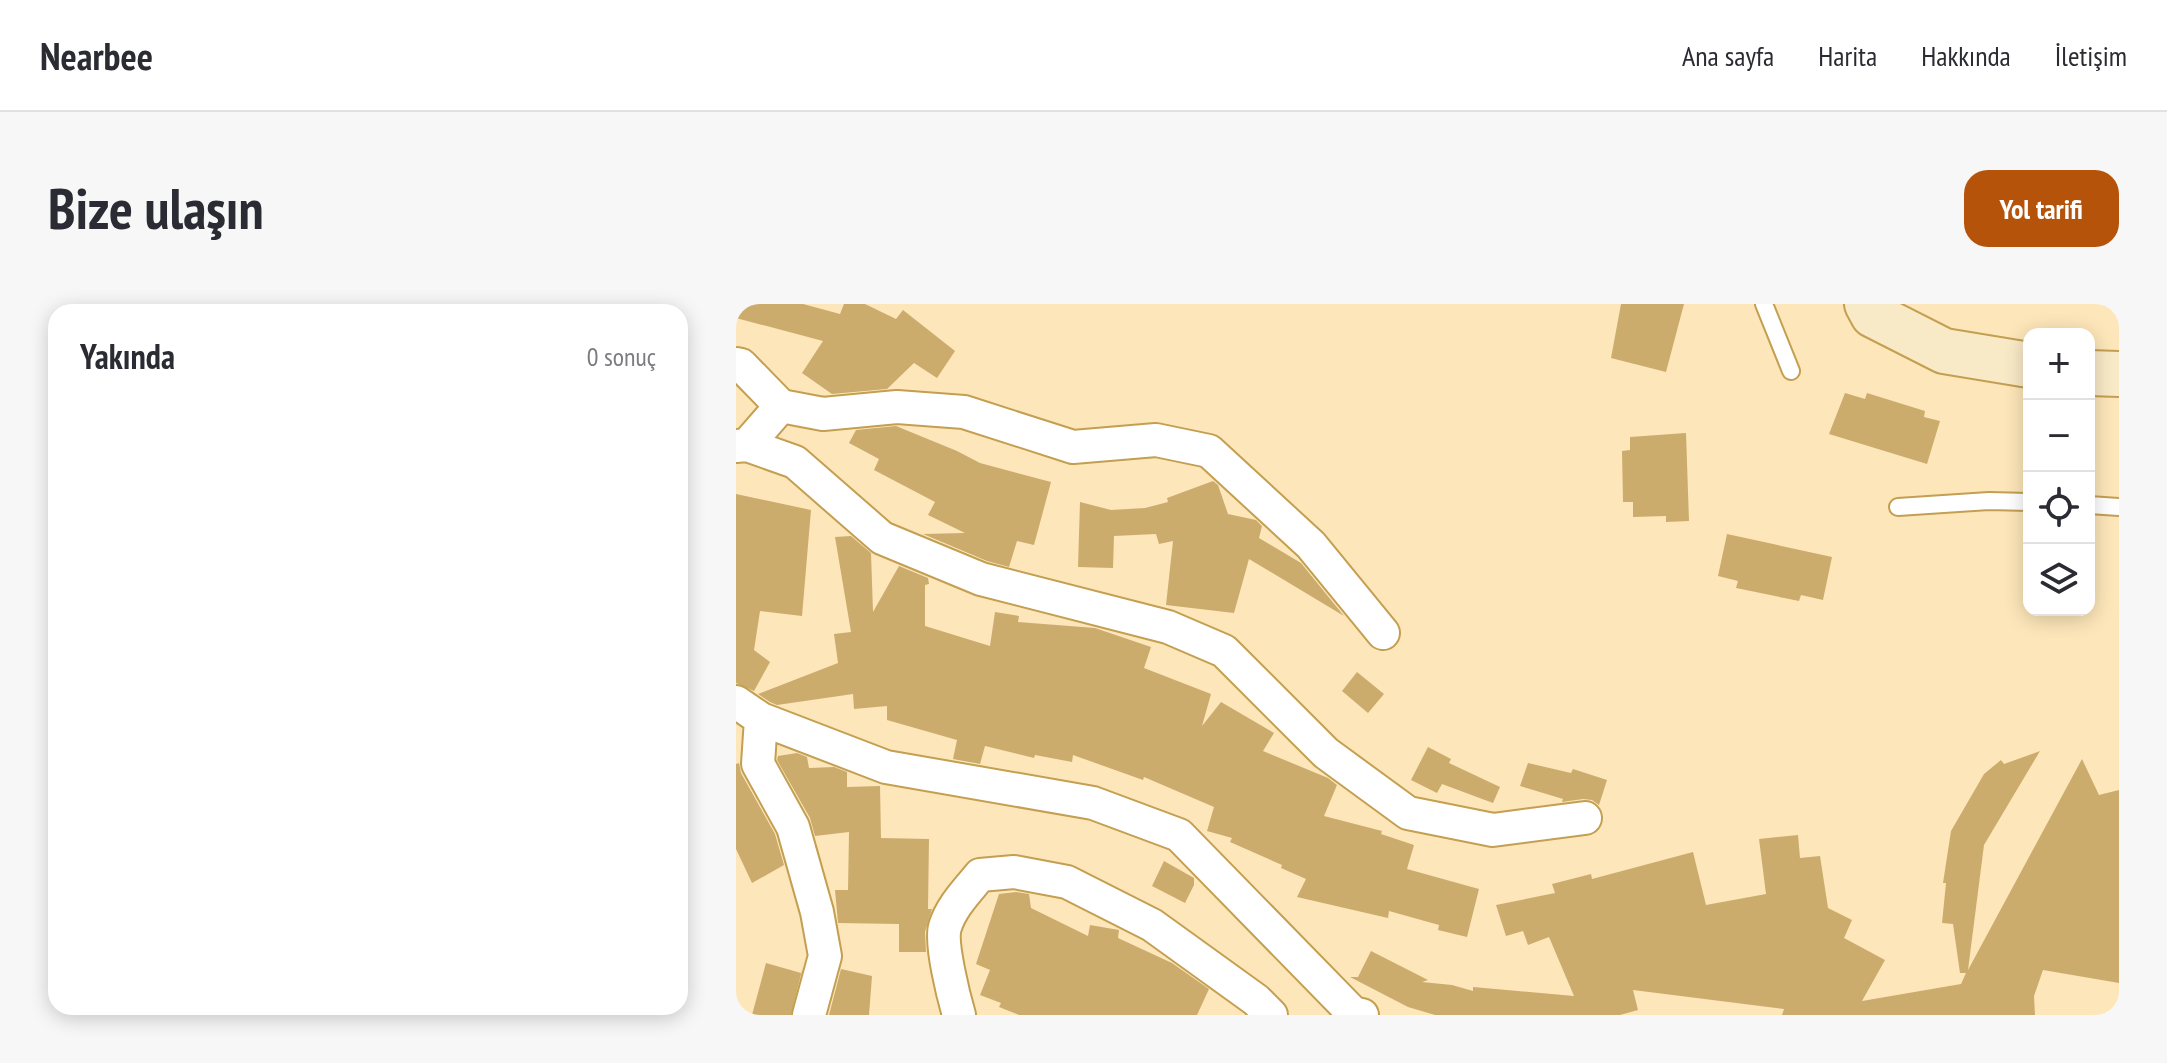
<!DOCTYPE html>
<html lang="tr">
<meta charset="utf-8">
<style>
:root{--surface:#fff;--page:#f7f7f7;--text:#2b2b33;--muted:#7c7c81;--line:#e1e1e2;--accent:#b45309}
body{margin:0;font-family:"PT Sans Narrow",sans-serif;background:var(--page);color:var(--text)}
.controls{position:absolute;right:24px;top:24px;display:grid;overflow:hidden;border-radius:16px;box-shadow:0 4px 20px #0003}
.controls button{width:72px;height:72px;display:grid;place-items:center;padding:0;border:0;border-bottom:2px solid var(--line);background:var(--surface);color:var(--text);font:40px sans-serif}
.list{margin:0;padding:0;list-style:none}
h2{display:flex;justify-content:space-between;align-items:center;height:104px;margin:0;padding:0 32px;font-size:34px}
h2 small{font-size:26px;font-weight:400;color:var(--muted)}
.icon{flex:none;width:44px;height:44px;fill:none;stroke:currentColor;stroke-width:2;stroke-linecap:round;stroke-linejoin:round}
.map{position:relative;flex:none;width:1383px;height:711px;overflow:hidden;border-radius:24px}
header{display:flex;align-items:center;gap:48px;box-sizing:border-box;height:112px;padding:0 40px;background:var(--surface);border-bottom:2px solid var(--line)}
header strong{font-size:38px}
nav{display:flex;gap:44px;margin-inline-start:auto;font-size:28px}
.intro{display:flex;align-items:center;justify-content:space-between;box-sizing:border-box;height:192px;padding:0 48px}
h1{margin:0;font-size:56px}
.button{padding:20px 36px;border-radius:24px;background:var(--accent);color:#fff;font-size:28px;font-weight:700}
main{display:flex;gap:48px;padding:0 48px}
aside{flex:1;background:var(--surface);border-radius:24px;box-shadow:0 4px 20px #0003}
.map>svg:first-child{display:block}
</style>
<header>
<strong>Nearbee</strong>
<nav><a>Ana sayfa</a><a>Harita</a><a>Hakkında</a><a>İletişim</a></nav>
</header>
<div class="intro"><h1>Bize ulaşın</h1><a class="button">Yol tarifi</a></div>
<main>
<aside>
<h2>Yakında<small>0 sonuç</small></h2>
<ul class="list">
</ul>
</aside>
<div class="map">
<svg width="1383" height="711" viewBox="0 0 1383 711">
<rect width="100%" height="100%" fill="#fde6b9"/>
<path fill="#cbac6d" d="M0,0h67l37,10 4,-10h21l31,15 7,-9 52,41 -18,27 -23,-15 -27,26 -55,5 -30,-21 21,-32 -87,-23z
M885,0h63l-18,68 -55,-14z
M1109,89l20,6 2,-6 58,18 -1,6 16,4 -13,43 -98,-30z
M160,122l61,25 23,12 71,19 -17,63 -17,-4 -8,26 -22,-6 -64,-27 42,-1 -37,-18 7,-13 -61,-32 5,-11 -30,-16 7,-13z
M950,129l3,88 -23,1v-6l-33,1v-15h-10l-1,-51 8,-1v-13z
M477,177l5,4 10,29 28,6 6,6 -3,12 42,25 43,53 -95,-57 -15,54 -68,-8 7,-64 -14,3 -3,-10 -42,2 -1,32 -35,-1 2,-65 31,8 34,-2 23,-6 -1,-4z
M0,190l75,16 -9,106 -42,-5 -6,39 16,12 -16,29 -18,-8z
M991,230l105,23 -9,43 -22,-5 -2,6 -63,-13 2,-7 -20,-5z
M115,232l20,17 2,59 26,-46 29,12 1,6 -4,1v41l65,20 5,-34 24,4 -1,6 77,6 56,19 -7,21 67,26 -9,32 19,-24 53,31 -11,18 65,27 9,7 -13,31 58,15 -1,3 33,11 -7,24 72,20 -12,48 -29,-7 1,-5 -50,-14 -1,7 -91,-21 9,-18 -25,-11 1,-3 -52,-23 2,-4 -25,-7 7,-24 -70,-30 -1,3 -70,-25 -1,7 -37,-7 -1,3 -49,-12 -5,18 -27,-5 4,-19 -70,-20v-14l-33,3 -1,-15 -76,11 -7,-3 -12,-8 80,-31 -4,-29 17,-2 -16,-95z
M621,368l27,22 -16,19 -26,-22z
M692,443l23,12 -2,4 51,24 -7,16 -51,-19 -5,9 -26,-13z
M1304,447l-56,94 -16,125 114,-211 17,36 20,-5v193l-76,-13 -9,26 1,19h-253l2,-6 -151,-19 5,20 -18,5h-185l-27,-8 -58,-30h8l13,-26 57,29 -6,2 30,3 21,6v-4l101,9 -25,-59 -21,8 -5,-14 -17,5 -10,-31 59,-12 -3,-9 39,-10 1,5 101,-27 13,53 60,-11 -7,-55 39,-4 2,23 20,-2 8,52 24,12 -8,18 41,22 -23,41 99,-17 5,-11h-6l-7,-49 -11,-1 4,-40h-3l8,-52 33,-57 17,-14 3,4z
M61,449l10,4 2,11 25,-1 13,5v15l33,-1 1,52 48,1 -1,70h4l-7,23 1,20h-27v-28l-61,-1 -3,-33h13l1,-58 -34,4 -5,-18 -33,-58 1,-4z
M3,459l2,10 34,61 9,31 -32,18 -16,-34v-85z
M792,459l43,10 2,-4 34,11 -8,25 -7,-5 -9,-1 -21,3 1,-3 -43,-13z
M428,557l30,17v7l-9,18 -33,-17z
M280,588l13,2 2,14 57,28 2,-11 29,5 -1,8 54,25 37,26 -12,26h-178l-20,-8 2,-4 -21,-8 10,-25 -14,-6 23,-70z
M30,659l35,10 2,-7 -12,49h-39z
M105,665l31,7 -3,39h-40z"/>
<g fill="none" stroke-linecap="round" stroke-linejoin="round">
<g stroke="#c49f51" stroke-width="20">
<path id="lane" d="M1028,0l27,67
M1353,201l30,2
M1162,203l91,-6 40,1"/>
</g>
<g stroke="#c49f51" stroke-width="36">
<path id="street" d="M0,60l5,1 40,41
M11,141l34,-39 42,8 74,-7 67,5 109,35 83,-7 53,11 102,94 72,88
M0,142l11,-1 48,17 87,76 99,41 187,48 56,24 102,102 82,60 85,17 92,-12
M0,398l25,17 -3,45 35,63 24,85 8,44 -16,59
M25,415l125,48 207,36 86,32 174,178 9,2
M223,711c-5,-17 -19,-72 -14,-88 6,-20 22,-36 35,-52l34,-3 53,10 85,43 104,75 15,15"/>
</g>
<g stroke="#c49f51" stroke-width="48">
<path id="secondary" d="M1131,0l6,11 71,36 85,14
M1353,69l30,1"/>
</g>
<use href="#lane" stroke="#fff" stroke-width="16"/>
<use href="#street" stroke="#fff" stroke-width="32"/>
<use href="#secondary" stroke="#f9eac7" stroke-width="44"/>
</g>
</svg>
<div class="controls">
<button>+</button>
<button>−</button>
<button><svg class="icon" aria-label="locate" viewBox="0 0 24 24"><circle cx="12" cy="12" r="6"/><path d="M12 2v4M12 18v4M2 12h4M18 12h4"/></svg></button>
<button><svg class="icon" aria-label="layers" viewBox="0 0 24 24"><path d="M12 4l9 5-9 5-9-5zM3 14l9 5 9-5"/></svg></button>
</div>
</div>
</main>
